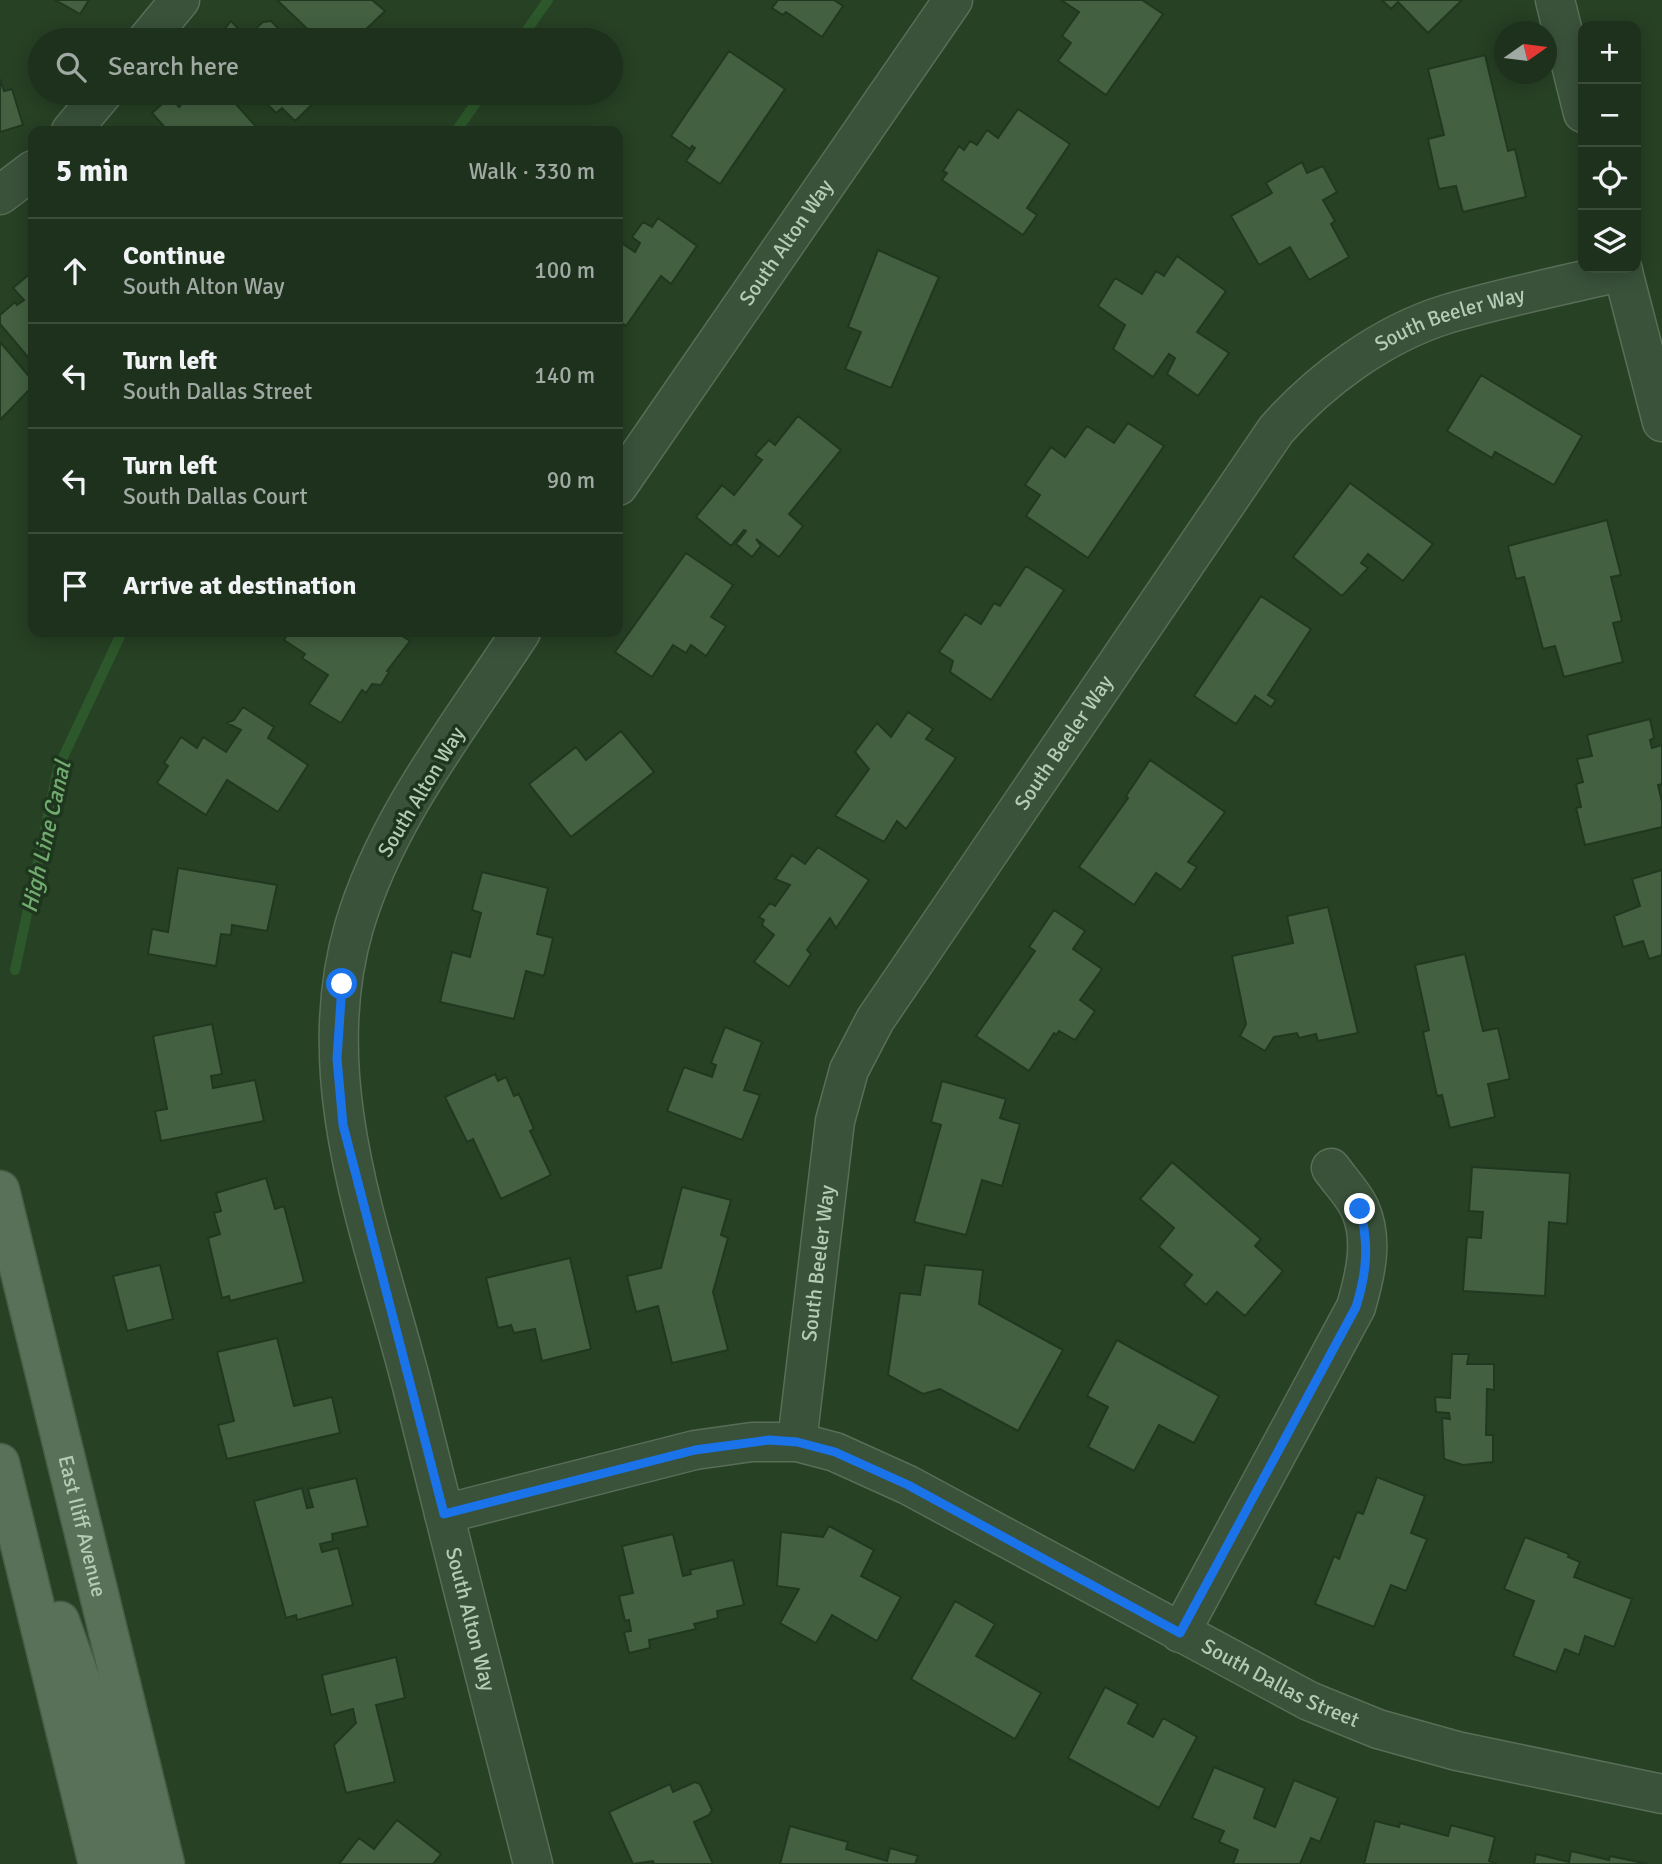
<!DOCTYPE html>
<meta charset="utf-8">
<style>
:root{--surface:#1d311c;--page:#2a3d29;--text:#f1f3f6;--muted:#a0a9a3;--line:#3b4c3b}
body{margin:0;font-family:Signika,sans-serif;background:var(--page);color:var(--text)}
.controls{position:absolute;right:21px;top:21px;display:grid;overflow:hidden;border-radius:14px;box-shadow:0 4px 18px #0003}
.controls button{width:63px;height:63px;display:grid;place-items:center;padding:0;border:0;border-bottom:2px solid var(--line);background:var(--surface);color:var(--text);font:35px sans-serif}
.compass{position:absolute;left:1494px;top:21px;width:63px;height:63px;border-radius:50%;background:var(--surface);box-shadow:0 4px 18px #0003;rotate:76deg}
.stop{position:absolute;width:21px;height:21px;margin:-16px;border:5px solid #1a73e8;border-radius:50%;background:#fff}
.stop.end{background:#1a73e8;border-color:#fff;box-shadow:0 2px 7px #0008}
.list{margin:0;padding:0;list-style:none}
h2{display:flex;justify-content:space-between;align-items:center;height:91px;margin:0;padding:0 28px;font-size:30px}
h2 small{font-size:23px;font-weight:400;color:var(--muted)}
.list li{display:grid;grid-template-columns:46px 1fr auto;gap:21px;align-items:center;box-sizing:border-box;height:105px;padding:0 28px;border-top:2px solid var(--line)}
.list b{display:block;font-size:26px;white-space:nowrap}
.list p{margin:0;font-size:23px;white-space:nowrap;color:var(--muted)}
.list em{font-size:23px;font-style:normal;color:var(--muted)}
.icon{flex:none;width:38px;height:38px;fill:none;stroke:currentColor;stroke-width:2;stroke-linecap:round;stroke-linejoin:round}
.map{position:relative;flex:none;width:1662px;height:1864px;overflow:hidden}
.search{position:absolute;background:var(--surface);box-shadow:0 4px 18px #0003;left:28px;top:28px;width:595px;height:77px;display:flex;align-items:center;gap:18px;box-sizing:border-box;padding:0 24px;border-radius:38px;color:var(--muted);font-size:26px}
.panel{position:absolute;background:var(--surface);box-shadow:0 4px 18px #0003;left:28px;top:126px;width:595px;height:511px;border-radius:14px}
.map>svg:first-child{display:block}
</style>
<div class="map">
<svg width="1662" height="1864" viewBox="0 0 1662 1864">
<rect width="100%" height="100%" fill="#274125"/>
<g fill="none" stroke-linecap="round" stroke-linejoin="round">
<path stroke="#2d582b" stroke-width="10" d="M520,40l28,-40
M456,131l27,-38
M15,970l43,-202 64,-136"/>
</g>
<path fill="#436041" stroke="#213820" stroke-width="2" d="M55,0h34l-9,14z
M277,0h95l13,11 -28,27 -4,-4 -5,6h-29z
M778,0h56l9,6 -21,31 -36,-25 -3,3 -11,-7z
M1061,0h81l21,14 -57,81 -48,-34 13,-18 -9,-7 17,-24z
M1382,0h80l-34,33 -30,-31 -7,7z
M231,21l18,19h-37l15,-14z
M271,21l19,19h-38v-8l11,-10z
M729,51l56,38 -65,95 -34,-23 9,-13 -3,-2 -2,3 -19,-13z
M1485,55l23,96 7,-2 11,48 -63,15 -7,-26 -17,3 -11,-50 16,-4 -16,-66z
M0,79l4,12 8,-2 11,36 -23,7z
M192,93h34l34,38h-92l-16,-18 18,-16 9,10z
M256,93h68l-29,28 -13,-13 -6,5z
M1018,109l52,35 -43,64 10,7 -14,20 -81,-55 5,-7 -4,-2 16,-25 5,4 6,-9 7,4 10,-15 11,8z
M1302,162l5,11 16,-7 14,26 -14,8 12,21 -4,3 18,33 -40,23 -19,-33 -31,18 -28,-49 41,-23 -6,-10z
M658,218l39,28 -26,38 -10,-8 -35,50 -8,-6v-75l2,-3 15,10 5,-9 -8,-6 11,-15 9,5z
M878,250l61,27 -48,111 -46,-19 16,-37 -13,-5z
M1177,256l49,35 -29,41 32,21 -31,43 -31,-22 8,-16 -6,-4 -16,23 -40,-28 12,-24 -27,-19 17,-28 27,16 14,-23 8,5z
M33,271v92l-33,-39v-9l15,-13 2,3 7,-5 -11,-12z
M0,342l33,39v5l-33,34z
M1481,375l101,61 -28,49 -59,-33 -3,6 -45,-27z
M798,416l43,34 -52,64 14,12 -24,31 -23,-18 5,7 -9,11 -16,-13 10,-13 -2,-1 -13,16 -35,-29 26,-32 12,10 28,-35 -7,-5 14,-15 6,5z
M1128,423l36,23 -76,112 -62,-42 14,-21 -15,-10 26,-38 14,10 22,-31 27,17z
M1350,483l83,61 -30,37 -35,-27 -7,9 7,5 -26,28 -49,-39z
M1607,520l14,55 -10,2 11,44 -9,2 10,39 -59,15 -9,-31 -12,3 -19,-72 -8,2 -8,-33z
M686,553l47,32 -22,32 15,9 -20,30 -15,-11 -5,8 -13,-8 -21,32 -37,-25z
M1026,566l38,24 -73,110 -41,-28 3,-11 -14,-9 26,-38 16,10 13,-21 6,3z
M1261,596l50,33 -43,66 8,5 -5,7 -16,-11 -19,28 -42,-28z
M289,632h107l14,9 -23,30 2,1 -8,13 -9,-1 -6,9 -4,-3 -21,33 -32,-19 19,-29 -26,-17 3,-4 -21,-14z
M243,707l31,20 -6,11 40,27 -30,47 -51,-32 -21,35 -49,-32 11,-17 -4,-3 17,-26 16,11 6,-11 23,15 15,-22 -14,-7 7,-3z
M908,712l25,17 -7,10 30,19 -50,71 -9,-8 -13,21 -49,-26 34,-47 -14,-17 22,-29 14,14z
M1650,719l4,19 -4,2 2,8 10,-3v39l-4,1 4,17v25l-77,18 -9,-37 5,-1 -5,-23 7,-2 -6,-23 15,-3 -5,-21z
M621,731l33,41 -83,65 -42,-53 47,-37 10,13z
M1150,760l75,52 -37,50 9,5 -16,23 -25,-17 -22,32 -55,-38 49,-69 -2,-2z
M818,847l51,33 -33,48 -6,-10 -23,32 4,4 -22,33 -35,-25 20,-27 -12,-10 2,-5 -5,-3 11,-14 5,3 15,-21 -15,-6 17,-24 13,9z
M178,868l99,17 -10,46 -35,-6 -1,10 -10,-1 -5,32 -68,-12 4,-25 16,3z
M1662,870v85l-13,4 -6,-18 -20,6 -9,-31 26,-10 -8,-27z
M482,872l66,16 -11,46 16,4 -9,38 -18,-5 -12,48 -74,-17 12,-50 18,5 11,-44 -9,-3z
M1328,907l30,126 -40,8 -2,-7 -17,4 -2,-5 -23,4 -9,14 -25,-15 6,-12 -14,-68 61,-13 -6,-27z
M1054,910l31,21 -12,18 29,20 -22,31 15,11 -20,29 -16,-9 -3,4 -2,-2 -25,38 -53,-35 59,-85 -6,-4z
M1465,954l18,77 15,-3 12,51 -22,5 7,33 -45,11 -8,-33 -5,1 -14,-64 6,-2 -14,-65z
M212,1024l10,50 -11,2 2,12 42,-8 9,41 -103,20 -6,-30 12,-2 -14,-73z
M725,1027l37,15 -18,48 16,5 -18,45 -75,-29 17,-44 28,10 4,-12 -5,-2z
M495,1074l3,7 8,-4 8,19 5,-2 15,35 -4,2 21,44 -50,24 -28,-60 -6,3 -22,-45z
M942,1081l64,18 -6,19 20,6 -18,62 -20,-6 -16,55 -52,-13 27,-97 -10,-3z
M1172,1162l89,77 -6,7 28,25 -38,45 -28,-24 -11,13 -22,-20 8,-10 -33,-28 15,-19 -34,-29z
M1472,1167l98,6 -3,51 -18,-2 -4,74 -82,-5 4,-54 14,1 2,-26 -14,-1z
M266,1178l9,31 9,-3 20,76 -74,19 -1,-5 -7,2 -14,-60 12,-4 -6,-21 7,-2 -5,-18z
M682,1187l49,13 -10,35 7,3 -15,54 15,58 -56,13 -14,-57 -22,6 -9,-36 34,-8z
M570,1258l21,91 -49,12 -7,-32 -21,4 -3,-8 -13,3 -12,-50z
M160,1265l13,54 -46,12 -14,-55z
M925,1265l58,5 -4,34 84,46 -45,81 -78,-42 -17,5 -35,-19 12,-82 20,2z
M277,1338l17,68 38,-9 8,36 -113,26 -9,-34 16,-4 -17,-69z
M1117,1340l102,56 -25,47 -35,-18 -25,46 -46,-24 20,-40 -21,-11z
M1452,1354h17l-2,10h27v26l-7,-1 -1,46h7v27l-30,3 -19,-6 -2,-41 8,1 -1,-6 -13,-1 -1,-15 15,1z
M1377,1477l48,19 -14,37 16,6 -21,52 -15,-6 -17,42 -59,-23 19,-48 5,3 18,-47 6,2z
M356,1478l12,48 -36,8 1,7 -13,3 2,8 16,-4 15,57 -56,15 -1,-5 -10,3 -32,-117 48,-13 5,20 6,-1 -5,-18z
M829,1526l45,24 -13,26 40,21 -24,44 -45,-26 -16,28 -36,-20 19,-34 -22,-3 4,-54 42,5z
M673,1534l10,42 8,-2 -1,-4 43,-10 11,45 -27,6 1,7 -24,6 2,5 -47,11 1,8 -21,5 -5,-21 7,-1 -2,-11 -4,1 -6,-25 14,-3 -11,-47z
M1525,1537l44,17 -1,3 12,5 -6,15 58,22 -18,48 -29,-11 -6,19 -14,-6 -9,23 -43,-16 21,-55 -30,-12z
M955,1601l40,23 -19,32 65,37 -26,46 -104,-60z
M396,1657l9,41 -29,7 19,77 -49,11 -12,-48 22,-22 -3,-14 -22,6 -9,-40z
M1105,1687l33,17 -10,19 25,14 10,-19 34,19 -38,71 -91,-50z
M1214,1767l51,21 -11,30 21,9 19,-47 44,18 -18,44 -9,-4 -11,26h-67l5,-14 -19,-8 5,-11 -32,-13z
M695,1782l5,2 12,26 -3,5 -15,7 19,42h-59l-1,-3 -20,3 -24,-52 61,-28 3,8z
M397,1820l44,34 -8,10h-94l20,-26 15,11z
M1375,1821l24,6 1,-4 48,13 3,-11 44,12 -6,24 8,3h-133z
M790,1826l58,16 -2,7 41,12 3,-13 28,8 -3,8h-135z
M1571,1851l38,9 1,-4 38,8h-114l2,-10 33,8z"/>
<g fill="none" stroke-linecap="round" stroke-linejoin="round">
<g stroke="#586e57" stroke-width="41">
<g id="street">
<path d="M1555,0l28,113"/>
<path d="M147,40l33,-40"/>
<path d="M71,131l32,-38"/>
<path d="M0,195l33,-25"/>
<path d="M1622,268l40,154"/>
<path id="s1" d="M618,486l335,-486"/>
<path id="s2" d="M521,632c-61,94 -135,186 -167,295 -46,158 22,315 60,467 39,157 79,313 119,470"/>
<path id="s3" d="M797,1442l38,-321 14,-51 26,-50 401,-590c44,-50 106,-96 171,-116 57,-17 118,-29 176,-43"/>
<path id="s4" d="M444,1514l251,-64 57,-8h45l38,10 73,33 401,216 69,28 79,22 205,43"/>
<path d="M1180,1633l176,-326c9,-31 18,-67 4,-98 -6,-14 -20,-28 -29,-41"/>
</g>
</g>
<g stroke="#465d46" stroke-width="41">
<g id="primary">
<path id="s5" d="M0,1190l165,674"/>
<path d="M0,1463l98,401"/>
<path d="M60,1621l30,85 40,158"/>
</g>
</g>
<use href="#street" stroke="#3a513a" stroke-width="38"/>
<use href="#primary" stroke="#597158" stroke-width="38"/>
</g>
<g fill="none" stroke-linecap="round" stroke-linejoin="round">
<path stroke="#1a73e8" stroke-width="9" d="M342,984l-5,75 6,66 101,389 251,-64 74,-10 28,2 38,10 73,33 272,148 176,-326c11,-35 13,-63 4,-98"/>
</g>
<g text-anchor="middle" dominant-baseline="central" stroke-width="7" stroke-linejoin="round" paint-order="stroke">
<g font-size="21" fill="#b6cbb6" stroke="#1f361e">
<text stroke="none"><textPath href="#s1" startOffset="296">South Alton Way</textPath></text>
<text stroke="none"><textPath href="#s3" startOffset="1356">South Beeler Way</textPath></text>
<text stroke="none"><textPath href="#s3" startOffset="768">South Beeler Way</textPath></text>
<text transform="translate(421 792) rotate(-59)">South Alton Way</text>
<text stroke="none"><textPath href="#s3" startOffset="180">South Beeler Way</textPath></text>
<text stroke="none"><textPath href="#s5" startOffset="346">East Iliff Avenue</textPath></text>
<text stroke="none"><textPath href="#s2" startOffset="1050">South Alton Way</textPath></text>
<text stroke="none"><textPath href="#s4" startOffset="903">South Dallas Street</textPath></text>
</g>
<g font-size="23" font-style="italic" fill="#72ab6f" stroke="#1f361e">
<text transform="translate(46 837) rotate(-77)">High Line Canal</text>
</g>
</g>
</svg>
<div class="controls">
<button>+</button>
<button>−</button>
<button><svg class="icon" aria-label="locate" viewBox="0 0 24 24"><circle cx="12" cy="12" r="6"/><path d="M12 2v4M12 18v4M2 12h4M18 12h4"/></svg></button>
<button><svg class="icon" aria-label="layers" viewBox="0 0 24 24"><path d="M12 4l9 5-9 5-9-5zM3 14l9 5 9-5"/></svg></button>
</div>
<svg class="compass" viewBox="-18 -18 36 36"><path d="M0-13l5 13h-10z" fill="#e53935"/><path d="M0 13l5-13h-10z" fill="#a0a9a3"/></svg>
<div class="stop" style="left:342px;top:984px"></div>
<div class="stop end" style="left:1360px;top:1209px"></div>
<div class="search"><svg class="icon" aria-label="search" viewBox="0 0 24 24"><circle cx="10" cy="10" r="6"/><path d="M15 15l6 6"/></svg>Search here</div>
<section class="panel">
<h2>5 min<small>Walk · 330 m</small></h2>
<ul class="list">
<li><svg class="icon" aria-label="ahead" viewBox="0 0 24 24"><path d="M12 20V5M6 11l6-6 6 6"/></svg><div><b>Continue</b><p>South Alton Way</p></div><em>100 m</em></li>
<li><svg class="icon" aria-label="left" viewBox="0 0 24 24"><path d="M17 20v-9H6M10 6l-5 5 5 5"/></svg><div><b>Turn left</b><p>South Dallas Street</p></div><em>140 m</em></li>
<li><svg class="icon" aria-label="left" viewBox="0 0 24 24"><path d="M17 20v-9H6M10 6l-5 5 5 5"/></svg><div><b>Turn left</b><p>South Dallas Court</p></div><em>90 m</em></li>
<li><svg class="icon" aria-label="arrive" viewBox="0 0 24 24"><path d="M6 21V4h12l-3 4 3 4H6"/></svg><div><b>Arrive at destination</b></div></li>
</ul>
</section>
</div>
